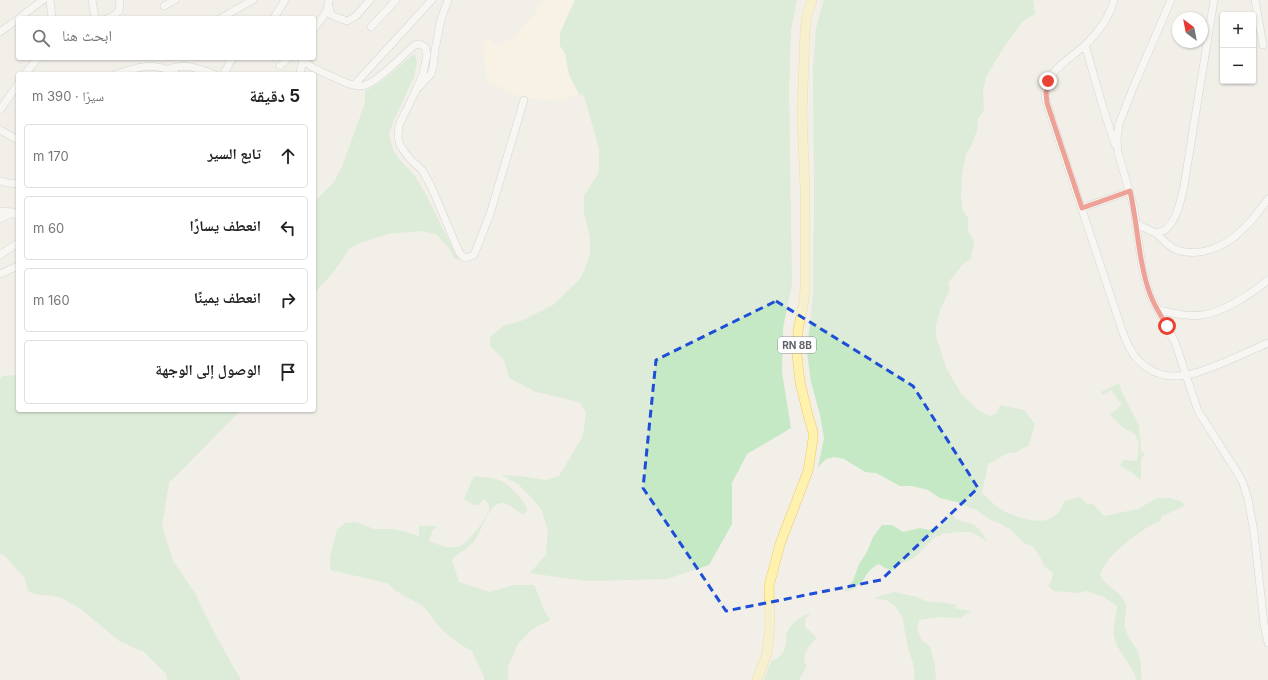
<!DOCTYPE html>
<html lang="ar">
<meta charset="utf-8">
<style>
:root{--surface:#fff;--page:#f2f2f2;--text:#222;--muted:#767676;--line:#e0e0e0}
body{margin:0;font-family:Inter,"Noto Naskh Arabic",sans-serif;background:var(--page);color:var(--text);direction:rtl}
.controls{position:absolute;right:12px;top:12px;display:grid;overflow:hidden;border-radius:4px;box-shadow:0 1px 3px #0004}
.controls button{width:36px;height:36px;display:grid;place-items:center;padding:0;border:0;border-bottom:1px solid var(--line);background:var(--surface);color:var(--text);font:20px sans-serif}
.compass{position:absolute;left:1172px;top:12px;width:36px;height:36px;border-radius:50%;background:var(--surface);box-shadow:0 1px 3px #0004;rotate:328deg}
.stop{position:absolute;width:12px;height:12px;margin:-9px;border:3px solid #ea4335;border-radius:50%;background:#fff}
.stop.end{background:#ea4335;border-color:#fff;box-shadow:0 1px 4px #0008}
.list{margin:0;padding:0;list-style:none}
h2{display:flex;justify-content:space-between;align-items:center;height:52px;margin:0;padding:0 16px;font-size:17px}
h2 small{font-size:13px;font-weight:400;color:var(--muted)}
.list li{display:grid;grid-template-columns:26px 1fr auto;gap:12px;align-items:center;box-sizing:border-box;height:64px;margin:0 8px 8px;padding:0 8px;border:1px solid var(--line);border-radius:4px}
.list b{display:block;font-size:15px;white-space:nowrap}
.list em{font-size:13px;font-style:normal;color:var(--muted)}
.icon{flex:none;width:22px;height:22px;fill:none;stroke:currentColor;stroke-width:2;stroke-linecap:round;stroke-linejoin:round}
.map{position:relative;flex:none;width:1268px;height:680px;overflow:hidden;direction:ltr}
.search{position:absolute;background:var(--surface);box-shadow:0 1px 3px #0004;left:16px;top:16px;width:300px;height:44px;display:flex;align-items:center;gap:10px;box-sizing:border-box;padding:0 14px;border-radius:4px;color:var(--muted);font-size:15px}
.panel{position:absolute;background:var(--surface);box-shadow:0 1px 3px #0004;left:16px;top:72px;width:300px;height:340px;border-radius:4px;direction:rtl}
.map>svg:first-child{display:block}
</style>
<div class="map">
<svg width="1268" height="680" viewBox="0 0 1268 680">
<rect width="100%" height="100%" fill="#f1efe8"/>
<path fill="#fef7e0" d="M544,0h31l-15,33 5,19 4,23 10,19 -21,7 -38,-4 -32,-16 -4,-20 -1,-18 3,-5 11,7 18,-7 8,-12 10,-10z"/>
<path fill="#c5e8c5" d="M575,0h222l-6,30 -2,60 3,194 -9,44 -1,44 9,56 -44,26 -15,29v41l-23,41 -42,14 -82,2 -56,-8 8,-8 9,-11 2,-24 -7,-21 -11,-13 -11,-11 -17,-10 18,1 26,4 13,-4 24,-40 3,-24 -7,-10 -43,-10 -27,-14 -5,-18 -14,-14v-9l13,-11 18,-5 32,-16 28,-27 9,-23v-18l-6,-24v-17l15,-24v-24l-15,-52 -5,-2 -10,-19 -4,-22 -5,-7v-13z
M824,0h209l2,14 -12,7 -21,29 -16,27 -3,14 1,19 -6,9 -1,11 -5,14 -6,10 -4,20 -1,22 2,15 5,7v13l6,9 -3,19 -8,5 -15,19 2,6 -10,21 -4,15v11l10,32 16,27 17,16 11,5 7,-3 3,-8 24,5 11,14 -6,21 -14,8 -5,-1 -22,12 -6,29c7,6 14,14 22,18 16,8 42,17 55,1 3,-3 4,-8 5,-11l16,-4 7,7h6l11,12 34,-7 19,-11h13l10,3 5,4 -24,12v4c-12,4 -19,10 -30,18 -14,11 -23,18 -31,35 5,13 16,14 23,25 7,8 0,19 2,29 2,8 8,15 12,22 3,5 5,24 4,30h-4c-5,-16 -21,-30 -23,-44 -2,-11 3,-20 3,-30l-15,-10 -15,-5 -8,2 -26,-2 -5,-6 3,-3 2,-9 -8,-6 -7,-14 -6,-7 -8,-3 -13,-13 -10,-6 -14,-6 -9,-7 -21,-9 -17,-4 -12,-8 -16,-4h-12l-24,-13 -11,-1 -21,-13 -10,-2 -8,2 -8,8 6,-29 -4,-23 -9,-33 -4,-30 6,-58 1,-100 -1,-125 3,-41z
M412,55h3l2,6 -3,16 -21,45 -4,12 2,9 3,9 6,8 15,16 9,15 35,70 -6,-4 -3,-8 -14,-15 -16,-3 -32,3 -23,7 -15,7 -18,26 -18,19v-91l20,-20 8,-15 23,-64v-12c18,-8 32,-23 47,-36z
M18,375v35h223l-72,73 -7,43 11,35 22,32 21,43 25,44h-73l-2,-6 -22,-22 -25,-11 -38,-32 -21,-12 -25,-3 -7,-3 -4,-14 -20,-22 -4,-1v-176l3,-2z
M1119,383l3,9 17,34 2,25 4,3 -4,4v22l-10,-8 -11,-6 3,-6 14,1 2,-18 -4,-9 -13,-7 -12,-13 12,-9 -11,-15 -9,5 -1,-3z
M474,476c7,1 15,1 22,3 11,2 27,20 31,30l-2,5c-9,-1 -13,-10 -22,-11 -14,-2 -21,28 -28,37 -6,8 -15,12 -22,18l-1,2 7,22 31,10 24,-7h20l2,4 7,19 7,12 -18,9 -14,15 -10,22v14h-24v-3l-12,-26 -11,-6 -18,-14 -20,-25 -27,-15 -9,-8 -57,-13v-13l7,-27 8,-7 11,-1 18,7h17l11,2 17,5v-10h19l-5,4 -4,11c10,4 20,9 31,5 7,-2 28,-29 29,-36 1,-5 -2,-8 -5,-11l-5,6h-5l-10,-6z
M951,511l4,8c19,6 21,3 32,22l-16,-9h-13l-16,2 -9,5 -19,19 -14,6 -6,7 -9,-3 -6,-4c-18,8 -13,27 -36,27l10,-10 6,-17 8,-12 6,-15 9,-12h10l11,7 17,-4 9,2 8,-2 10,-8z
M894,592l23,5 8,4 20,2 12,2 -3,3 17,3 -11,7 -20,-1 -21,3 -2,10 4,9 9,8 5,19 1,14h-22l1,-4 -2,-13 -5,-15 -6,-32 -7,-10 -9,-6 -12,-1 9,-4z
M811,613l-6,6v8l12,11c-8,7 -12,13 -13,23l3,5 -8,14h-35l7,-19c10,-3 14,-9 15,-19 1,-3 0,-7 1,-9 4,-11 14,-16 24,-20z"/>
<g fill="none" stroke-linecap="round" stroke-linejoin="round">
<g stroke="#b5b8bc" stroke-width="8">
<path id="minor" d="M50,0l2,18
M92,0l3,18
M1114,0c-5,18 -16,33 -30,46 -19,17 -37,23 -39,52l78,235c4,10 8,20 15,27 9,9 22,16 35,16 14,1 29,-5 42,-10 18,-7 35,-15 53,-23
M1171,0l-38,88 -14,36 -2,16 1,12 16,56 8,59 8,28 25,47 23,69 39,61 6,11 5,16 6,33 10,92 4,19
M1255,0l8,45
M164,6l11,-6
M329,6l2,9 16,6 9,-5 14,-16
M19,18l24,-18
M108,18l4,-1 7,-6 1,-9 -1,-2
M221,18l32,-18
M274,18l11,-18
M371,27l25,-27
M314,29l13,-18 2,-11
M0,32l18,-13
M1085,45c10,33 18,66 30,99
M302,58c7,10 19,13 29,18 8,3 20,11 30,10 15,-1 41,-31 54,-41l5,-1 5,3 2,7 -4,20 -6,14 -18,37 -1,12 2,8 4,6 6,8 12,11 9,16 28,66 3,4 4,2 8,-3 16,-41 34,-114
M280,66l8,-8
M168,69c19,-6 27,-1 46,5
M25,74l13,-16
M116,74c24,-7 37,-13 60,0
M224,74l6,-12 3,-4
M300,74l3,-15
M354,85l78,-85
M419,87l12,-13 2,-7 2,-17 6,-31 7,-19
M0,110l18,-26
M0,130l18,10
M0,181l8,2 10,1
M1082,208l48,-17
M0,211l13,1 5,4
M0,219l12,-6
M1136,224l20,9c2,-1 6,-2 9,-3 12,-9 16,-31 19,-44l30,-186
M1156,233c6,6 13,14 21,17 23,8 49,-4 65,-20 10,-9 18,-20 26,-31
M0,255l18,-12
M0,274l18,-8
M1158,310c15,3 29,7 44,5 20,-2 51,-22 66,-35"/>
</g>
<g stroke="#f2c960" stroke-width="10">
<path id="major" d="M757,680l10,-27 3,-28 -1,-39 11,-42 28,-73 5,-32v-7l-5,-17 -8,-33 -3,-27 1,-24 6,-31 1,-12v-99l-3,-75 3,-82 2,-17 5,-15"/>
</g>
<use href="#minor" stroke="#fff" stroke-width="7"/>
<use href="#major" stroke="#fff2af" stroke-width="9"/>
</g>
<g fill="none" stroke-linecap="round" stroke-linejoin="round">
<path stroke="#ea4335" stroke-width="5" d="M1048,81l-2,12 1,10 35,105 48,-17c8,34 8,70 20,103 4,11 11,22 17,32"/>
</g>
<path d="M0 0H1268V680H0ZM776,301l137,85 65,102 -97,92 -155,31 -83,-123 13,-128z" fill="#f1efe8" fill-opacity=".55" fill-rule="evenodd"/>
<path fill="none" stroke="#1d4ed8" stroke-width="3" stroke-dasharray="8 5" stroke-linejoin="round" d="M776,301l137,85 65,102 -97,92 -155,31 -83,-123 13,-128z"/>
<g text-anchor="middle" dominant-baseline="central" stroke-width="3" stroke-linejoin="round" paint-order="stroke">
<rect fill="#fff" stroke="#8f9295" stroke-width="1" x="778" y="337" width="38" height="16" rx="3"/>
<g font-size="10" font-weight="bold" fill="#5f6368">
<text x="797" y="345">RN 8B</text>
</g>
</g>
</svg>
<div class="controls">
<button>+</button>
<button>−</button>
</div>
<svg class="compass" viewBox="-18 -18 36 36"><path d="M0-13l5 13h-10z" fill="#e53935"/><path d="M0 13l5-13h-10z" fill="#767676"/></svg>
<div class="stop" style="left:1167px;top:326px"></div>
<div class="stop end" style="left:1048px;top:81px"></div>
<div class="search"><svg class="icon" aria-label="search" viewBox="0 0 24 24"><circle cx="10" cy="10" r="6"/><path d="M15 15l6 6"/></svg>ابحث هنا</div>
<section class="panel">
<h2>5 دقيقة<small>سيرًا · 390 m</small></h2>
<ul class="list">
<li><svg class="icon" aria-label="ahead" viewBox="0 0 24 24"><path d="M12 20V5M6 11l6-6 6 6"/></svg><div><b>تابع السير</b></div><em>170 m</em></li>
<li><svg class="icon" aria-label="left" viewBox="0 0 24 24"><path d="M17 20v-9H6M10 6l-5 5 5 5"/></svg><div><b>انعطف يسارًا</b></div><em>60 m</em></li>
<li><svg class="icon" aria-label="right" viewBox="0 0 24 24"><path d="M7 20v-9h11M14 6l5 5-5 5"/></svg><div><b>انعطف يمينًا</b></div><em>160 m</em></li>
<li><svg class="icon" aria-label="arrive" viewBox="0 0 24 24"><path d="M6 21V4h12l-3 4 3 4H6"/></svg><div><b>الوصول إلى الوجهة</b></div></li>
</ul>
</section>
</div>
